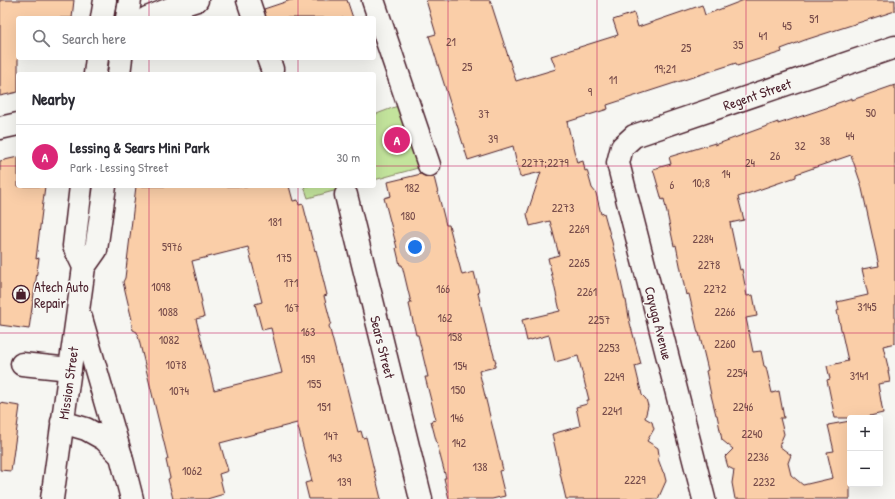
<!DOCTYPE html>
<meta charset="utf-8">
<style>
:root{--surface:#fff;--page:#f2f2f3;--text:#2b2b33;--muted:#7c7c81;--line:#e1e1e2;--accent:#db2777}
body{margin:0;font-family:"Patrick Hand",sans-serif;background:var(--page);color:var(--text)}
.controls{position:absolute;right:12px;bottom:12px;display:grid;overflow:hidden;border-radius:4px;box-shadow:0 4px 16px #0002}
.controls button{width:36px;height:36px;display:grid;place-items:center;padding:0;border:0;border-bottom:1px solid var(--line);background:var(--surface);color:var(--text);font:20px sans-serif}
.you{position:absolute;left:415px;top:247px;width:14px;height:14px;margin:-10px;border:3px solid #fff;border-radius:50%;background:#1a73e8;box-shadow:0 0 0 6px #1a73e833}
.badge{display:grid;place-items:center;width:26px;height:26px;border-radius:50%;background:var(--accent);color:#fff;font-size:13px;font-weight:700}
.pin{position:absolute;translate:-50% -50%;border:2px solid #fff;box-shadow:0 1px 4px #0006}
.list{margin:0;padding:0;list-style:none}
h2{display:flex;justify-content:space-between;align-items:center;height:52px;margin:0;padding:0 16px;font-size:17px}
h2 small{font-size:13px;font-weight:400;color:var(--muted)}
.list li{display:grid;grid-template-columns:26px 1fr auto;gap:12px;align-items:center;box-sizing:border-box;height:64px;padding:0 16px;border-top:1px solid var(--line)}
.list b{display:block;font-size:15px;white-space:nowrap}
.list p{margin:0;font-size:13px;white-space:nowrap;color:var(--muted)}
.list em{font-size:13px;font-style:normal;color:var(--muted)}
.icon{flex:none;width:22px;height:22px;fill:none;stroke:currentColor;stroke-width:2;stroke-linecap:round;stroke-linejoin:round}
.map{position:relative;flex:none;width:895px;height:499px;overflow:hidden}
.search{position:absolute;background:var(--surface);box-shadow:0 4px 16px #0002;left:16px;top:16px;width:360px;height:44px;display:flex;align-items:center;gap:10px;box-sizing:border-box;padding:0 14px;border-radius:4px;color:var(--muted);font-size:15px}
.panel{position:absolute;background:var(--surface);box-shadow:0 4px 16px #0002;left:16px;top:72px;width:360px;height:116px;border-radius:4px}
.map>svg:first-child{display:block}
</style>
<div class="map">
<svg width="895" height="499" viewBox="0 0 895 499">
<rect width="100%" height="100%" fill="#f6f6f2"/>
<filter id="ink" filterUnits="userSpaceOnUse"><feTurbulence type="fractalNoise" baseFrequency=".025" numOctaves="2"/><feDisplacementMap in="SourceGraphic" scale="8" xChannelSelector="R" yChannelSelector="G"/><feConvolveMatrix kernelMatrix="1 2 1 2 8 2 1 2 1" color-interpolation-filters="sRGB"/></filter>
<g filter="url(#ink)">
<path fill="#c3e49c" stroke="#868264" d="M408,102l21,63 -55,15v-65z
M304,186h48l-44,12z"/>
<path fill="#facea8" stroke="#4a1f2b" fill-rule="evenodd" d="M0,0h74l-2,18h-54v74l-18,4z
M291,0h56l6,18h-87l-2,-9z
M426,0h64l26,81 40,-12 -5,-13 67,-21 -5,-15 21,-7 4,14 64,-22 3,10 39,-15h151v11l-90,29 -24,9 1,3 -45,14 -1,-3 -129,42 1,4 -41,13 10,41 6,-2 2,10 2,-1 5,18 4,5 5,21 3,-1 8,29 13,58h1l4,23 11,41 -6,2 7,29 4,4 2,7 -3,12 7,4 2,7 -7,12 11,7 1,7 -1,4 5,13 1,1 2,8 -8,18h-92l-7,-30h1l-8,-35 28,-8 -4,-19 11,-3v-4h2l-11,-44 -23,6 -6,-27 -22,6 -5,-21 38,-9 -12,-53 11,-3 -9,-34 -20,5 -3,-12 14,-42 -21,5 -7,-31 -45,14 -39,-124 7,-2z
M895,85v258l-12,3 6,25h-1l2,11 -12,2 5,29 -22,5h-26l-8,-38 3,-1 -3,-13 21,-5 -11,-50 2,-1 -2,-8 31,-7 -6,-26 17,-3 -18,-82 -10,-29 -55,19v3l-58,20 6,23 -14,3 10,47 2,-1 5,27 6,-1 4,21 -11,2 7,34 8,-1 3,15 2,1 6,26 7,-2 5,27h-4l4,16 -5,12 12,9 -3,8 3,12 12,10 30,-7 -6,-26 7,-1 -6,-26 22,-4v78h-115l-3,-16 2,-13 -6,-3 -3,-10 8,-8 -11,-9 -5,-25h-1l-5,-20 -5,-24 2,-1 -9,-37h-1l-9,-39 -3,1 -10,-50 -2,1 -10,-47 -2,1 -9,-31 18,-5 -2,-7 46,-14v2l63,-23v2l57,-19v-1l17,-6v2z
M18,157v29h27l-9,73 3,-1 -10,71 -29,-4v-164z
M421,174l6,3h7l12,48h3l13,50 12,-3 5,20 -1,1 12,53 1,-1 5,18h-1v4l-16,4 24,99 -4,1 6,25 -13,3h-43l-5,-21h2l-15,-57 5,-1 -11,-43h3l-10,-42h-2l-7,-31 2,-1 -9,-38h-2l-4,-17h1l-13,-50 7,-2 -3,-14z
M136,186h153l4,15 5,-1 1,5 4,-1 12,47 1,-1 11,45 -3,1 7,27 -2,3 10,38h2l17,68 3,-1 2,7 3,-1 15,62h-72l-4,-16 7,-2 -15,-58 -77,20 8,28 -9,3 5,20 -17,5h-34l-5,-20 2,-1 -4,-18 2,-1 -31,-127 -4,-2 -2,-9 1,-1 -9,-38 2,-4 5,-41zM248,247l14,55 -7,2 7,26 9,-2 11,45 -68,17 -18,-71 8,-2 -3,-13 1,-2 -10,-41z
M0,403l20,3 -9,65 -11,-1z"/>
<g fill="none" stroke-linecap="round" stroke-linejoin="round">
<g stroke="#4a1f2b" stroke-width="25">
<path id="minor" d="M248,0l6,18
M373,0l56,165
M147,18l25,-10 25,-8
M268,58l4,11
M0,128l18,-4
M346,195l75,304
M22,364l48,5
M121,456l11,43
M704,499l-86,-336 4,-16 12,-11 261,-89"/>
</g>
<g stroke="#4a1f2b" stroke-width="25">
<path id="major" d="M102,18l3,-18
M127,18l3,-18
M95,74l2,-16
M119,74l2,-16
M81,186l-7,60 10,21
M81,318l40,138
M62,422l24,7 18,10 17,17
M52,499l32,-232 12,-17 9,-64"/>
</g>
<use href="#minor" stroke="#f6f6f2" stroke-width="22"/>
<use href="#major" stroke="#f6f6f2" stroke-width="22"/>
</g>
</g>
<path fill="none" stroke="#c2185b" stroke-width="1" stroke-opacity="0.55" d="M149,0v18M298,0v18M448,0v499M597,0v499M746,0v499M149,58v16M298,58v16M0,166h18M374,166h521M149,186v313M298,186v313M0,333h895"/>
<defs>
<g id="shop-ring" transform="scale(0.9)"><circle r="9.5" fill="#f6f6f2" stroke="#4a1f2b" stroke-width="1.5"/><path d="M-5-2.5h2.3a2.7 3.5 0 0 1 5.4 0H5L5.5 6h-11ZM-1.5-2.5h3a1.5 2.3 0 0 0-3 0Z" fill="#4a1f2b"/></g>
</defs>
<g fill-rule="evenodd">
<use href="#shop-ring" x="21" y="294"/>
</g>
<g text-anchor="middle" dominant-baseline="central" stroke-width="3" stroke-linejoin="round" paint-order="stroke">
<g font-size="12" fill="#764b4a">
<text x="814" y="18">51</text>
<text x="787" y="25">45</text>
<text x="763" y="35">41</text>
<text x="451" y="41">21</text>
<text x="738" y="44">35</text>
<text x="686" y="47">25</text>
<text x="467" y="66">25</text>
<text x="665" y="68">19;21</text>
<text x="613" y="79">11</text>
<text x="590" y="91">9</text>
<text x="871" y="112">50</text>
<text x="484" y="113">37</text>
<text x="850" y="135">44</text>
<text x="493" y="138">39</text>
<text x="825" y="140">38</text>
<text x="800" y="145">32</text>
<text x="775" y="155">26</text>
<text x="545" y="162">2277;2279</text>
<text x="750" y="162">24</text>
<text x="726" y="173">14</text>
<text x="701" y="182">10;8</text>
<text x="672" y="184">6</text>
<text x="412" y="187">182</text>
<text x="563" y="207">2273</text>
<text x="408" y="215">180</text>
<text x="275" y="221">181</text>
<text x="579" y="228">2269</text>
<text x="703" y="238">2284</text>
<text x="172" y="246">5976</text>
<text x="284" y="257">175</text>
<text x="579" y="262">2265</text>
<text x="709" y="264">2278</text>
<text x="291" y="282">171</text>
<text x="161" y="286">1098</text>
<text x="443" y="288">166</text>
<text x="715" y="288">2272</text>
<text x="587" y="291">2261</text>
<text x="867" y="306">3145</text>
<text x="292" y="307">167</text>
<text x="168" y="311">1088</text>
<text x="725" y="311">2266</text>
<text x="445" y="317">162</text>
<text x="599" y="319">2257</text>
<text x="308" y="331">163</text>
<text x="455" y="336">158</text>
<text x="169" y="339">1082</text>
<text x="725" y="343">2260</text>
<text x="609" y="347">2253</text>
<text x="308" y="358">159</text>
<text x="176" y="364">1078</text>
<text x="460" y="365">154</text>
<text x="737" y="372">2254</text>
<text x="859" y="375">3141</text>
<text x="614" y="376">2249</text>
<text x="314" y="383">155</text>
<text x="458" y="389">150</text>
<text x="179" y="390">1074</text>
<text x="324" y="406">151</text>
<text x="743" y="406">2246</text>
<text x="612" y="410">2241</text>
<text x="457" y="417">146</text>
<text x="752" y="433">2240</text>
<text x="331" y="435">147</text>
<text x="459" y="442">142</text>
<text x="758" y="456">2236</text>
<text x="335" y="457">143</text>
<text x="480" y="466">138</text>
<text x="192" y="470">1062</text>
<text x="635" y="479">2229</text>
<text x="344" y="481">139</text>
<text x="764" y="481">2232</text>
</g>
<g font-size="14" fill="#4a1f2b" stroke="#f6f6f2">
<text transform="translate(757 94) rotate(-19)">Regent Street</text>
<text transform="translate(659 323) rotate(76)">Cayuga Avenue</text>
<text transform="translate(383 347) rotate(76)">Sears Street</text>
<text transform="translate(68 383) rotate(-82)">Mission Street</text>
</g>
<g font-size="14" fill="#4a1f2b" stroke="#f6f6f2" text-anchor="start">
<text x="34" y="286">Atech Auto<tspan x="34" dy="16">Repair</tspan></text>
</g>
</g>
</svg>
<div class="controls">
<button>+</button>
<button>−</button>
</div>
<div class="you"></div>
<div class="pin badge" style="left:397px;top:140px">A</div>
<div class="search"><svg class="icon" aria-label="search" viewBox="0 0 24 24"><circle cx="10" cy="10" r="6"/><path d="M15 15l6 6"/></svg>Search here</div>
<section class="panel">
<h2>Nearby<small></small></h2>
<ul class="list">
<li><span class="badge">A</span><div><b>Lessing &amp; Sears Mini Park</b><p>Park · Lessing Street</p></div><em>30 m</em></li>
</ul>
</section>
</div>
